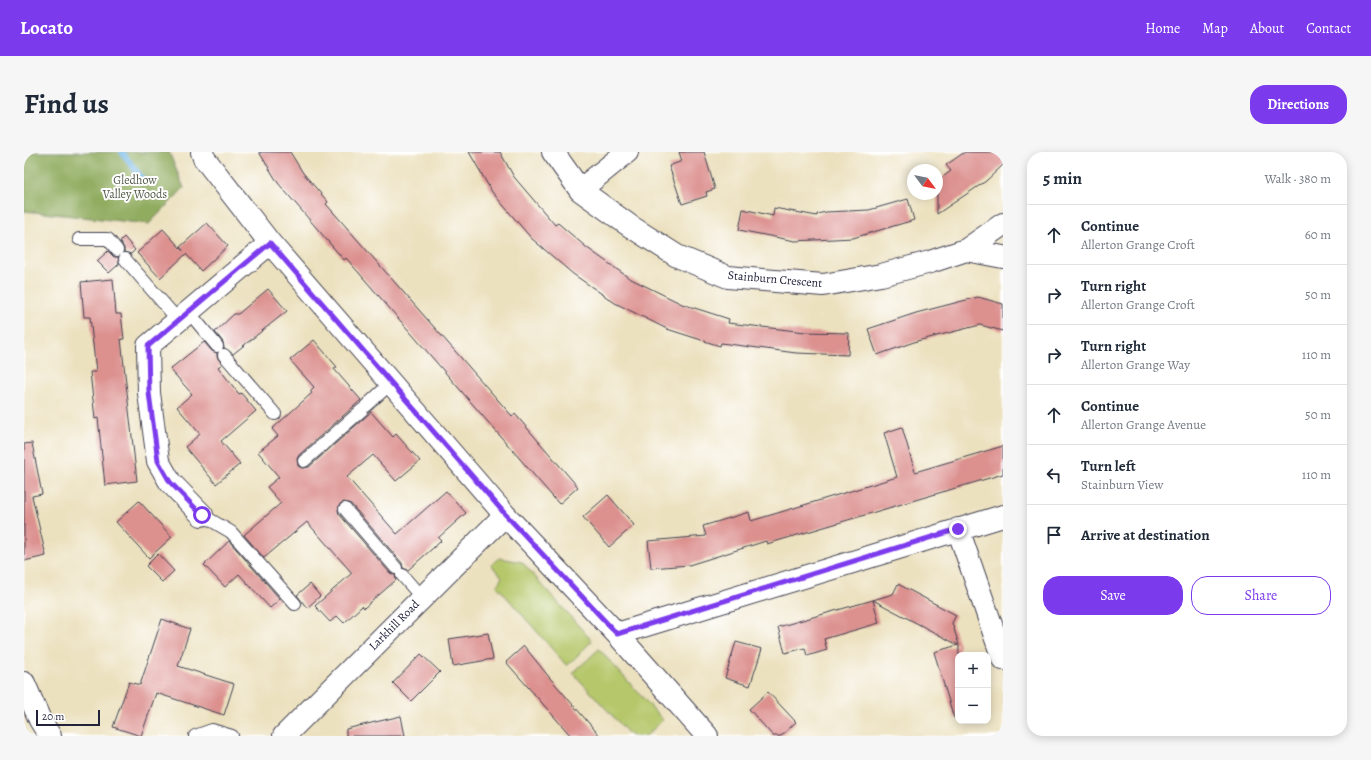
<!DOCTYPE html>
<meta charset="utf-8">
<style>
:root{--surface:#fff;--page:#f6f6f7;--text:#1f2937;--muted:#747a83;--line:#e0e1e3;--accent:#7c3aed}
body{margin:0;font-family:Alegreya,serif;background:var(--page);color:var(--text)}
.controls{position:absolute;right:12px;bottom:12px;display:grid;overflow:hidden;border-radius:8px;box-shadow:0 2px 10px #0003}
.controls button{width:36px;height:36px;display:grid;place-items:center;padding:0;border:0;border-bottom:1px solid var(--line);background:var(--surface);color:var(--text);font:20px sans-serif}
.compass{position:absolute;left:883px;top:12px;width:36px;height:36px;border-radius:50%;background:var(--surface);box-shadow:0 2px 10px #0003;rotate:122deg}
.scale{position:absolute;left:12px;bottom:10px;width:64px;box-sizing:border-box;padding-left:4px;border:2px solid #22223b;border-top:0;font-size:11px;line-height:14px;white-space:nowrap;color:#22223b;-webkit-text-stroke:3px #fff;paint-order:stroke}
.stop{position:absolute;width:12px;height:12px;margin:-9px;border:3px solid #7c3aed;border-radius:50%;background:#fff}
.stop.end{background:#7c3aed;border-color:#fff;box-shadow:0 1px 4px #0008}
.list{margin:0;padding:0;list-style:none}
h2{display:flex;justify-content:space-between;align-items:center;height:52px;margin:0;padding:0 16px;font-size:17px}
h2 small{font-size:13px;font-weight:400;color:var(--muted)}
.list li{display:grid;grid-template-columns:26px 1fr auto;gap:12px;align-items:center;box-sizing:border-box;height:60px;padding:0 16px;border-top:1px solid var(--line)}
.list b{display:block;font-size:15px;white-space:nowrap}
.list p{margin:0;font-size:13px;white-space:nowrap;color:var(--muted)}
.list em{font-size:13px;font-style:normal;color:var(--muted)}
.actions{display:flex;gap:8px;padding:12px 16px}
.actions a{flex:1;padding:9px 0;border:1px solid var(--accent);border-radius:16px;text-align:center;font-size:14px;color:var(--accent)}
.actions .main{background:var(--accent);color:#fff}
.icon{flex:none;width:22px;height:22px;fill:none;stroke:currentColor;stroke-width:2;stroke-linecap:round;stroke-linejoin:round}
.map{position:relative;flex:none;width:979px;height:584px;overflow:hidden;border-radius:16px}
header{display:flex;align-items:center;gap:24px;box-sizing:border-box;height:56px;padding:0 20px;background:var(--accent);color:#fff}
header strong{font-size:19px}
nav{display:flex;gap:22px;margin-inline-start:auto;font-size:14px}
.intro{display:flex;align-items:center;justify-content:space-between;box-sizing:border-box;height:96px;padding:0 24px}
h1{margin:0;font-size:28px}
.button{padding:10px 18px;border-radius:16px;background:var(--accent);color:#fff;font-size:14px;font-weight:700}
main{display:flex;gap:24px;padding:0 24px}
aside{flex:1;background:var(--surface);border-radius:16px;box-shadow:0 2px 10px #0003}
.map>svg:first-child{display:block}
</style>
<header>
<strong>Locato</strong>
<nav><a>Home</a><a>Map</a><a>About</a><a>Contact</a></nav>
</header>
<div class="intro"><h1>Find us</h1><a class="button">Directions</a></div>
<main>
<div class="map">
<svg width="979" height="584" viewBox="0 0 979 584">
<rect width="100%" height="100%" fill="#fff"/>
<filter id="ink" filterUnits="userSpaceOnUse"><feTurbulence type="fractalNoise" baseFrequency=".025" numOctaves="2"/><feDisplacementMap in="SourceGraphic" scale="8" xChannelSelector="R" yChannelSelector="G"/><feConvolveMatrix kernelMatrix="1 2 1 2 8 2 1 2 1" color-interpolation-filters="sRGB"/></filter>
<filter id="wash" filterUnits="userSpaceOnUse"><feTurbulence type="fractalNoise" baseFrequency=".012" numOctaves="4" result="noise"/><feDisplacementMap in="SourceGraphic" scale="16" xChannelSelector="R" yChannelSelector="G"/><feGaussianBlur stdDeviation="0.9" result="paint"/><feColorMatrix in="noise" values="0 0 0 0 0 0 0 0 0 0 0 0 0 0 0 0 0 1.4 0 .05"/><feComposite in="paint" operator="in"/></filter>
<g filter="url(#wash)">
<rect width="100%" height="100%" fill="#ece1bf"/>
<path fill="#b5c76a" stroke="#6c7452" d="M475,406l23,4 70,79 -25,25 -70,-80 5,-9 -11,-12z
M575,497l64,71 -17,16h-15l-58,-63z"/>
<path fill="#90ac5e" stroke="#59674c" d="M0,0h145l15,36 -35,36 -125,-13z"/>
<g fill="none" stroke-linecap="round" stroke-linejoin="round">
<path stroke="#6bb2e2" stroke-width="6" d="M98,0l22,29"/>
</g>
<g id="blocks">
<path fill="#dc918f" d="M235,0h31l13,21 25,29 -2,2 186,212 3,-2 63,73 -19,17 -213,-246 -2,2 -66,-77z
M445,0h31l14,25 41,48 3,-2 28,24 43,31 53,26 47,15 -1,4 77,9 44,1 -1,22 -52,-2 -75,-10 -1,3 -53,-17 -52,-26 -42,-29 -42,-36 -39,-46z
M655,0h25l11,37 -9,3 1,4 -25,8 -13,-38 13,-5z
M941,0h38v13l-17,16 -49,33v-33l14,-10 -5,-6z
M884,47l6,21 -61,18 -58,3 -56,-11 4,-21 30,7 1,-8 43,8v-2l9,-2 43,-2z
M183,71l21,23 -27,25 -15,-17 -26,24 -23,-25 26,-24 20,22 -3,-4z
M100,85l11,13 -4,4 -7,-2v-4l-4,-7z
M84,99l6,6h4l1,7 -10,9 -12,-12z
M89,127l3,35h5l3,25h-3l16,142 -32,4 -7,-67 -3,1 -5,-47h6l-6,-55h-6l-3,-35z
M244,137l19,22 -54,43 -9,-6 -1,-6 -8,-10 19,-18h4z
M954,145l25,7v27l-23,-6 -63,16 -40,14 -9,-26 48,-16z
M290,188l23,27 -3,2 27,31 -62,55 -2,4 1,7 4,2 7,-1 62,-55 22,25 3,-3 24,27 -24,20 -23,-26 -26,22 50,57 49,-43 20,22 -28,25 3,3 -33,29 -5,-2 -1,-5 -51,-59 -7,-2 -4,2 -2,6 1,4 51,59 5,2 1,5 -32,28 -2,-2 -18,17 -7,-7 -7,6 -15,-16 37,-33 -45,-51 -43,36 -20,-23 37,-32 -14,-16 12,-10 -21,-25 20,-16 -6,-7 40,-36 -2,-2 4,-4 -24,-27z
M180,190l8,9 5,2v4l5,7 -4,3 21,27 2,-1 15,18 -35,30 19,23 -24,20 -31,-37 15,-13 -23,-27 15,-13 -22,-25z
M878,275l13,45 88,-26v28l-236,70 -1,-3 -77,24 -38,3 -3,-27 58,-5 -3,-10 46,-14 2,9 146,-44 -13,-44z
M8,291l10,51 -10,2 14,60 -22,5v-117z
M584,343l26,30 -25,22 -26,-30z
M115,349l33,36 -23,21 -33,-36z
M205,389l51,58 -10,9 -31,-34 -14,13 -21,-22z
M134,402l16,17 -12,11 -16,-16z
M286,432l10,12 -13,12 -10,-13z
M874,432l58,31 -4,8 7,22 -1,72 -4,1 -20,-66 24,-7 -85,-45 20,-6z
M849,448l6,23 -55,16 3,11 -20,6 -2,-8 -20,5 -7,-26z
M138,467l28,10 -12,37 56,18 -10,31 -68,-22 -15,43 -28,-9 16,-45 11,3z
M464,481l5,26 -40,7 -4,-27z
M712,490l26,7 -12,37 -25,-8z
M500,494l25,31 51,59h-29l-65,-74z
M397,502l19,18 -29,29 -18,-18z
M744,540l28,30 -15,14h-8l-24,-27z
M377,564l4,20h-59v-7z"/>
</g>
</g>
<g filter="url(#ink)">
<use href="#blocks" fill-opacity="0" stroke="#403f4f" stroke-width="1"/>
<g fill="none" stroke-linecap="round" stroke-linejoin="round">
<g stroke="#403f4f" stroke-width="14">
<path id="lane" d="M55,87h29l9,11
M101,107l53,61
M164,159l29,35
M200,203l51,59
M342,254l25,-23
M280,309l58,-51
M321,357l51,59
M178,363l29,17 64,72
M378,423l20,23
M171,584l17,-6 20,6"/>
</g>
<g stroke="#403f4f" stroke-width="24">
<path id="street" d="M178,0l2,6 66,85 235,272 112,119 90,102
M529,0l27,38 50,36 47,30 51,21 95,8 58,-10 49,-13 36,-12 37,-26
M556,38l47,-38
M942,98l37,7
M178,363l-32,-33 -12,-21 -9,-68 -1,-47 122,-103
M934,377l45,130
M593,482l386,-118
M0,531l16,37 10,16
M260,584l221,-221"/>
</g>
<use href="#lane" stroke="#fff" stroke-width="12"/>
<use href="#street" stroke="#fff" stroke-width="22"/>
</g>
</g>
<g fill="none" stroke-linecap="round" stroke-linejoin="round" filter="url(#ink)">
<path stroke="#7c3aed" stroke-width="5" d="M178,363l-32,-33 -12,-21 -9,-68 -1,-47 122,-103 235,271 112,120 341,-105"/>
</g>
<g text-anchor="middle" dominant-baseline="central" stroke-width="4" stroke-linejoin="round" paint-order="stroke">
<g font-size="12" fill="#555c4b" stroke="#fff">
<text x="111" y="28">Gledhow<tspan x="111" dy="14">Valley Woods</tspan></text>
</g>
<g font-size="12" fill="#22223b" stroke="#fff">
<text transform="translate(751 127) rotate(5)">Stainburn Crescent</text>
<text transform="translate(370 473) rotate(-45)">Larkhill Road</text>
</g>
</g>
</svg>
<div class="controls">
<button>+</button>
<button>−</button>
</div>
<svg class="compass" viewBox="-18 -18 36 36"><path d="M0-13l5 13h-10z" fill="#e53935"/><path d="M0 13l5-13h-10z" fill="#747a83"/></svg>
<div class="scale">20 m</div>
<div class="stop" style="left:178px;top:363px"></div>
<div class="stop end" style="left:934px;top:377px"></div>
</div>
<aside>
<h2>5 min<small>Walk · 380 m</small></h2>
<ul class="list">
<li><svg class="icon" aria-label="ahead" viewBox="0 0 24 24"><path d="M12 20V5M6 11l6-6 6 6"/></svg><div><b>Continue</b><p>Allerton Grange Croft</p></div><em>60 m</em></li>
<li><svg class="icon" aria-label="right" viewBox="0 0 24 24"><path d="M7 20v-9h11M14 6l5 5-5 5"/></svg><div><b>Turn right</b><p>Allerton Grange Croft</p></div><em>50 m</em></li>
<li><svg class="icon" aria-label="right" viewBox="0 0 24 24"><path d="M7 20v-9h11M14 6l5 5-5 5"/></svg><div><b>Turn right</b><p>Allerton Grange Way</p></div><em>110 m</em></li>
<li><svg class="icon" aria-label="ahead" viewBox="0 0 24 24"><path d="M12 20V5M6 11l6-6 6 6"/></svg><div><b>Continue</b><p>Allerton Grange Avenue</p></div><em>50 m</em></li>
<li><svg class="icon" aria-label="left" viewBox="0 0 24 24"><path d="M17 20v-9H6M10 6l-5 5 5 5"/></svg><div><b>Turn left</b><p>Stainburn View</p></div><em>110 m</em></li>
<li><svg class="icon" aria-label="arrive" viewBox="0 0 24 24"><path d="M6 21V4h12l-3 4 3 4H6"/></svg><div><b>Arrive at destination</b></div></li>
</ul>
<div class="actions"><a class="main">Save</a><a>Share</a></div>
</aside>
</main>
